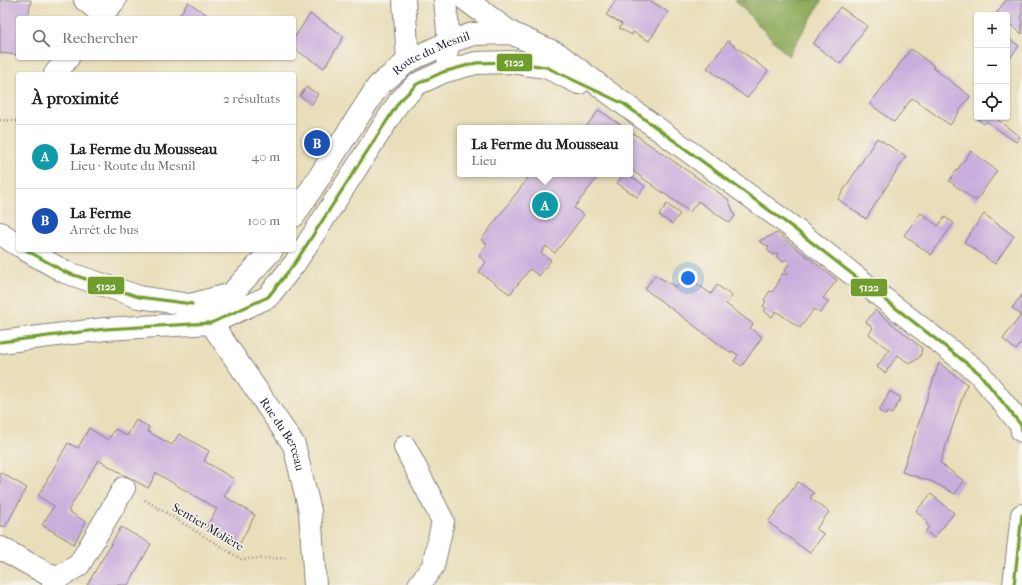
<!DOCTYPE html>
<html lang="fr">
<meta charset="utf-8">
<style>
:root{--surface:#fff;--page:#f6f6f6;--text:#222;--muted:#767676;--line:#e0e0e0;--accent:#b5179e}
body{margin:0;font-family:"IM FELL French Canon",serif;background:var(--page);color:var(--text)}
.controls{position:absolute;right:12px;top:12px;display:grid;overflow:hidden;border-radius:4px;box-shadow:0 1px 3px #0004}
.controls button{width:36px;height:36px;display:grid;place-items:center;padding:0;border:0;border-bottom:1px solid var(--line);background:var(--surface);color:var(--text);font:20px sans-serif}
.you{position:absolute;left:688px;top:278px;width:14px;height:14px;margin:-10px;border:3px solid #fff;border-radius:50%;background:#1a73e8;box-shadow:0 0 0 6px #1a73e833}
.badge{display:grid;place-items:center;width:26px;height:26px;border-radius:50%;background:var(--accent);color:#fff;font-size:13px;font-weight:700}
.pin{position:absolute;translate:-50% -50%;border:2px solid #fff;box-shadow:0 1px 4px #0006}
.popup{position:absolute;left:457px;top:125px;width:176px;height:52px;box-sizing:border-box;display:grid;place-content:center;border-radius:4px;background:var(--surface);filter:drop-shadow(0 1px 3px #0005);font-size:13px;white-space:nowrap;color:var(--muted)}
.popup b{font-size:15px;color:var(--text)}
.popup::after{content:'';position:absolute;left:50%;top:100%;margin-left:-8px;border:8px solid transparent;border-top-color:var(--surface)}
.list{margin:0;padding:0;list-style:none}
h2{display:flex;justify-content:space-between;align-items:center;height:52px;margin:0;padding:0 16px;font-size:17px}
h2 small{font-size:13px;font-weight:400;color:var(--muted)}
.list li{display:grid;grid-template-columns:26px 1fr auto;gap:12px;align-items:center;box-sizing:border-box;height:64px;padding:0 16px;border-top:1px solid var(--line)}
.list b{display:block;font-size:15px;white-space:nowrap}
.list p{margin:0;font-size:13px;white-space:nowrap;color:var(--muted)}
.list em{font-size:13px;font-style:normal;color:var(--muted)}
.icon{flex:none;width:22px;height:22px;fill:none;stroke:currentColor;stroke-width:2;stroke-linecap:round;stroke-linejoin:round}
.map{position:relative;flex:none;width:1022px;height:585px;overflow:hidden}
.search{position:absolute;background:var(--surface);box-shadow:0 1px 3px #0004;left:16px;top:16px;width:280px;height:44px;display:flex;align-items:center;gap:10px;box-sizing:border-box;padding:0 14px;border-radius:4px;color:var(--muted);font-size:15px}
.panel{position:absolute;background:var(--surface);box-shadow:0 1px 3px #0004;left:16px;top:72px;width:280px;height:180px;border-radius:4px}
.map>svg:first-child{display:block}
</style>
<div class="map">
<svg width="1022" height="585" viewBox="0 0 1022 585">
<rect width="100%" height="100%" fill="#f7f3e8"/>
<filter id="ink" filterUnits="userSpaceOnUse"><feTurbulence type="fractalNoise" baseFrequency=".025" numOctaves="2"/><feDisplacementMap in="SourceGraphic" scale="8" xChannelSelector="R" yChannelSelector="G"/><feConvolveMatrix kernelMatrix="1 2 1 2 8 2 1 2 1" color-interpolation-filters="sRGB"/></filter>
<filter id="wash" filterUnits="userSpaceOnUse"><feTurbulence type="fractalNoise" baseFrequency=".012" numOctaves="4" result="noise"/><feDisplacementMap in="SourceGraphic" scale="16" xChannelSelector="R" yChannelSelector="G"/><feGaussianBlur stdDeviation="0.9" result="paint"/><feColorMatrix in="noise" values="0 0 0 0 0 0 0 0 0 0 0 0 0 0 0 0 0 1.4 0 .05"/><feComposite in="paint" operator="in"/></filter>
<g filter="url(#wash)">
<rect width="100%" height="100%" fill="#e8deba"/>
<path fill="#91ac5f" stroke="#5a674d" d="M735,0h87l-34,56z"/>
<g id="blocks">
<path fill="#c9aedd" d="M0,0h31l-3,18h-10v37l-18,-2z
M616,0h33l19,12 -19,29 -16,-9 -1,3 -13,-7 3,-4 -16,-9z
M1006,0h16v34l-15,-12v-7l-11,-1z
M188,2l24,16h-34z
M840,7l27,19 -27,38 -27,-20z
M310,14l34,22 -20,32 -30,-19v-11z
M1007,37l12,9 -12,16z
M728,41l40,30 -21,27 -40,-30z
M911,49l23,17 -1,2 37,28 -20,29 -38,-27 -18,24 -24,-18z
M306,87l12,7 -6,10 -12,-8z
M599,110l26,18h-40z
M980,117h14l26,20 -4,5 -30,-21 -2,3 -6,-5z
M630,131l98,68 7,17 -5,7 -32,-22 -8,11 -60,-43z
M877,138l29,18 -40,63 -28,-20z
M971,151l26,20 -21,30 -27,-20z
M531,174h69l-26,34 10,7 -29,38 -9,-7 -5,7 10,7 -12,16 -9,-7 -20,25 -31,-22 7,-10 -7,-6 8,-12 -6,-4z
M624,174h3l18,12 -8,11 -20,-14z
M667,204l13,10 -8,10 -13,-9z
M921,213l17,13 7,-9 9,6 -23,32 -27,-20z
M984,214l30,22 -19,28 -31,-22z
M777,233l60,47 -14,18 6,4 -9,11 -6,-4 -14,19 -24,-17 -4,6 -8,-6 2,-3 -3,-2 3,-5 -2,-1 6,-9 2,1 6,-8 -1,-1 6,-10 3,2 1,-2 -3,-2 6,-8 -5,-4 -2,3 -7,-6 2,-2 -2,-1 -2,2 -7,-5 2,-3 -10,-6z
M655,275l21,12 9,-12 26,19 6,-9 15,11 -6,8 27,20 -3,4 12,9 -20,29 -8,-5 4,-6 -6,-4 -1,2 -86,-64z
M1022,295v47l-6,8 -13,-11 18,-24 -9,-7z
M875,310l47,38 -2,9 -10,7 -12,-9 -13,18 -8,-6 12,-17 -20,-16 4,-6 -7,-6z
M939,363l28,21 -27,79 24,18 -9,13 -22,-12 -31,-10z
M890,391l11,7 -9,16 -4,-2 -2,3 -7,-4z
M136,420l13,7 -2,4 25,14 7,-11 30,17 -5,10 30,18 -10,17 31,19 -16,30 -32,-19 10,-17 -61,-36 -8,15 -50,-28 -30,51 18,11 -12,22 -32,-19 12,-19 -16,-10 30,-53 10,5 11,-20 19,12 7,-11 12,7z
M0,472l27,16 -22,39 -4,-2 -1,2z
M798,482l16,11 -4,5 19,14 -13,17 8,5 -14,19 -42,-31z
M931,494l23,19 -20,25 -8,-7 3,-4 -3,-4 1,-2 -11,-10z
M121,527l30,17 -23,41h-41z"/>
</g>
</g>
<g filter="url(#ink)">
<use href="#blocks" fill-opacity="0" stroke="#85807a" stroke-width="1"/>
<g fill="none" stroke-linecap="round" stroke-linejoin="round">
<g stroke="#85807a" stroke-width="24">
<g id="minor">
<path d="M85,0l18,14"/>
<path d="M404,0l4,61"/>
<path d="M445,0l4,42 -3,13"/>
<path d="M466,0l45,33"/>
<path d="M99,18l16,-18"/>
<path d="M55,74l13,-16"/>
<path id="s1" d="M294,216l84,-130 30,-25 41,-19 24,-8 38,-1 47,21 66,50 168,123 187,146 42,52 1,6"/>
<path d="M0,233l18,12"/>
<path d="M26,250l39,22 74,25 51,8 41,-11 41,-44"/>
<path id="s2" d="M209,300l2,23 83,122 16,66 5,74"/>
<path d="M0,342l105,-13 106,-6 57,-26 27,-34 104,-161 18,-18 26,-12 33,-9 35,-1 35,5 33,16"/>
<path d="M405,447l38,74 -10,45 -14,19"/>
<path d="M0,550l1,-2 55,31"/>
<path d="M53,585l3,-6 23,-14 45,-77"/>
<path d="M1014,585l8,-70"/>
</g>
</g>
<path stroke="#85807a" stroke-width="2.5" stroke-dasharray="1 3" stroke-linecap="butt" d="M0,120l16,1 2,-2
M145,500l96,59 47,-1"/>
<use href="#minor" stroke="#fff" stroke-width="22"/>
<g stroke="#f7f3e8" stroke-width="6">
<path id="bus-1" d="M26,250l39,22 74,25 53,7
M0,342l105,-13 106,-6 57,-26 27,-34 104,-161 18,-18 26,-12 33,-9 35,-1 35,5 78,37 168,123 187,146 42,52 1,6
M1014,585l8,-70"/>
</g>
<use href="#bus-1" stroke="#709e2d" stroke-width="3"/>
</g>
</g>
<g text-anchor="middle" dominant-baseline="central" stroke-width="3" stroke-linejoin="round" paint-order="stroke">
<g font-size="12" fill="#22223b" stroke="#f7f3e8">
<text stroke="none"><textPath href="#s1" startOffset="218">Route du Mesnil</textPath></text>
<text stroke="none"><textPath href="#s2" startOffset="156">Rue du Berceau</textPath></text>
<text transform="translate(208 527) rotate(31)">Sentier Molière</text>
</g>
</g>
<g stroke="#f7f3e8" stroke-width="1.5">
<rect x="496" y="53" width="37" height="19" rx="4" fill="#709e2d"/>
<rect x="87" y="276" width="38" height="19" rx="4" fill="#709e2d"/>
<rect x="850" y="278" width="38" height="19" rx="4" fill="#709e2d"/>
</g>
<g font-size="11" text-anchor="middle" font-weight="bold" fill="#fff">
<text x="514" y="66">5122</text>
<text x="106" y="290">5122</text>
<text x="869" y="291">5122</text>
</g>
</svg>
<div class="controls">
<button>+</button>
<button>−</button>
<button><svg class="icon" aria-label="locate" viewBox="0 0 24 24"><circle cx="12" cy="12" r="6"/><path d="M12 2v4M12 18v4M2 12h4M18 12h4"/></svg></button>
</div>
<div class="you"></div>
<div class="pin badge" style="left:545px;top:205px;background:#0f9aa8">A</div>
<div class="popup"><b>La Ferme du Mousseau</b>Lieu</div>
<div class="pin badge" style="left:317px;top:143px;background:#1a4fb4">B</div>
<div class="search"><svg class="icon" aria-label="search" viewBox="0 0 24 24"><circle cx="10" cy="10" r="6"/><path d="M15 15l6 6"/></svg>Rechercher</div>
<section class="panel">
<h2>À proximité<small>2 résultats</small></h2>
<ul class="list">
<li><span class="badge" style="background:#0f9aa8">A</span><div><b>La Ferme du Mousseau</b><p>Lieu · Route du Mesnil</p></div><em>40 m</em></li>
<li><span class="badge" style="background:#1a4fb4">B</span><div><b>La Ferme</b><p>Arrêt de bus</p></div><em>100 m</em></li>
</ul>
</section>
</div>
